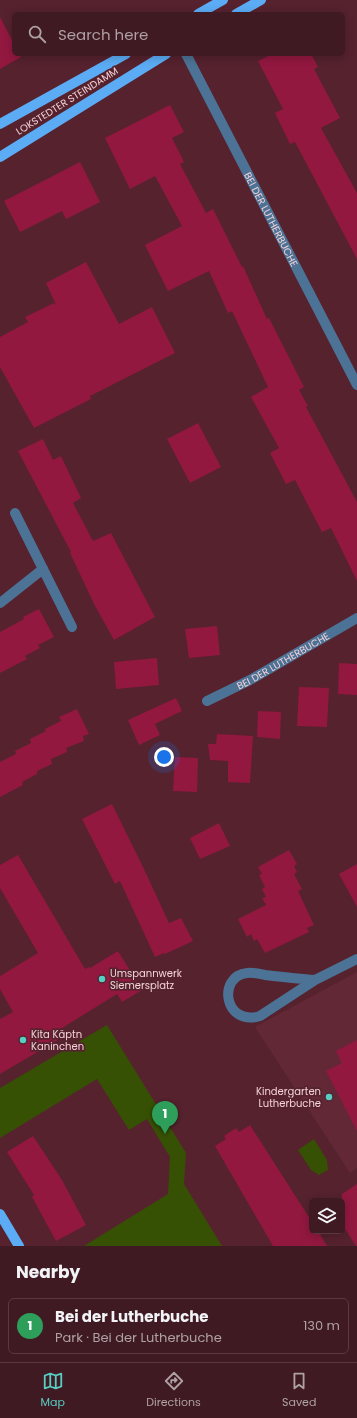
<!DOCTYPE html>
<meta charset="utf-8">
<style>
:root{--surface:#401a22;--page:#47232a;--text:#f1f3f6;--muted:#aea1a5;--line:#593840;--accent:#56cec4}
body{margin:0;font-family:Poppins,sans-serif;background:var(--page);color:var(--text)}
.controls{position:absolute;right:12px;bottom:12px;display:grid;overflow:hidden;border-radius:6px;box-shadow:0 2px 10px #0003}
.controls button{width:36px;height:36px;display:grid;place-items:center;padding:0;border:0;border-bottom:1px solid var(--line);background:var(--surface);color:var(--text);font:20px sans-serif}
.you{position:absolute;left:164px;top:757px;width:14px;height:14px;margin:-10px;border:3px solid #fff;border-radius:50%;background:#1a73e8;box-shadow:0 0 0 6px #1a73e833}
.badge{display:grid;place-items:center;width:26px;height:26px;border-radius:50%;background:var(--accent);color:#fff;font-size:13px;font-weight:700}
.pin{position:absolute;translate:-50% -33px;filter:drop-shadow(0 1px 2px #0008)}
.pin::after{content:'';position:absolute;top:21px;width:14px;height:12px;background:inherit;clip-path:polygon(0 0,100% 0,50% 100%)}
.list{margin:0;padding:0;list-style:none}
h2{display:flex;justify-content:space-between;align-items:center;height:52px;margin:0;padding:0 16px;font-size:17px}
h2 small{font-size:13px;font-weight:400;color:var(--muted)}
.list li{display:grid;grid-template-columns:26px 1fr auto;gap:12px;align-items:center;box-sizing:border-box;height:56px;margin:0 8px 8px;padding:0 8px;border:1px solid var(--line);border-radius:6px}
.list b{display:block;font-size:15px;white-space:nowrap}
.list p{margin:0;font-size:13px;white-space:nowrap;color:var(--muted)}
.list em{font-size:13px;font-style:normal;color:var(--muted)}
.icon{flex:none;width:22px;height:22px;fill:none;stroke:currentColor;stroke-width:2;stroke-linecap:round;stroke-linejoin:round}
.map{position:relative;flex:none;width:357px;height:1246px;overflow:hidden}
.search{position:absolute;background:var(--surface);box-shadow:0 2px 10px #0003;left:12px;right:12px;top:12px;height:44px;display:flex;align-items:center;gap:10px;box-sizing:border-box;padding:0 14px;border-radius:6px;color:var(--muted);font-size:15px}
.sheet{height:116px;background:var(--surface)}
nav{display:flex;justify-content:space-around;align-items:center;box-sizing:border-box;height:56px;border-top:1px solid var(--line);background:var(--surface);font-size:11px;color:var(--muted)}
nav a{display:grid;justify-items:center;gap:2px}
nav .on{color:var(--accent)}
.map>svg:first-child{display:block}
</style>
<div class="map">
<svg width="357" height="1246" viewBox="0 0 357 1246">
<rect width="100%" height="100%" fill="#55222e"/>
<path fill="#632836" d="M357,972v196l-7,5 -95,-146z"/>
<path fill="#375104" d="M107,1025l79,128 -2,31 38,62h-138l84,-52 2,-37 -23,-38 -18,11 -32,-51 -97,59v-50z
M314,1139l13,21 1,10 -9,5 -8,-5 -13,-20z"/>
<path fill="#921840" d="M0,17l14,27v10h5l2,3 -21,12z
M272,54h39l7,13 -4,2 26,49 -19,10 36,65v66l-62,-117 -5,2 -15,-31 8,-4 -25,-48z
M170,105l14,27 -12,6 12,24 -4,2 26,49 7,-4 29,58 1,-1 24,53 2,-1 35,69 -5,3 9,16 -2,1 51,95v79l-26,-53 -9,4 -27,-52 -9,4 -16,-31 9,-5 -28,-51 17,-10 -36,-76 -4,2 -19,-42 -41,20 -23,-46 37,-19 -27,-50 -25,13 -25,-51z
M80,162l20,40 -34,17 -4,-8 -42,21 -16,-31z
M86,262l33,62 33,-17 23,46 -85,43 1,3 -57,29 -34,-61v-30l28,-15 -3,-5 29,-14 2,2 -10,-22z
M198,423l23,44 -31,16 -23,-44z
M43,439l10,21 8,-4 20,42 -8,5 20,38 18,-8 44,84 -41,23 -19,-34 -25,-53 1,-1 -53,-101z
M39,609l15,28 -16,8 2,3 -15,8 2,3 -27,14v-41l24,-13 -1,-2z
M217,626l3,29 -31,3 -4,-29z
M157,658l2,27 -43,4 -2,-27z
M339,663l18,1v31l-19,-1z
M299,687l30,1 -2,39 -30,-1z
M176,698l6,13 -27,13 5,11 -21,10 -11,-25z
M77,709l12,25 -6,2 1,5 -18,7 1,4 -16,7 1,5 -15,7v3l-15,8 1,3 -23,12v-35l16,-8 -1,-3 16,-8 -1,-4 16,-8 -1,-2 16,-8 -2,-4z
M258,711l23,1 -1,27 -23,-2z
M217,734l36,2 -3,47 -22,-1v-21l-18,-1 -2,-16h8z
M175,757l23,1 -1,34 -24,-1z
M112,804l32,65 25,54 12,-5 12,23 -28,13 -1,-1 -9,4 -35,-76 -5,3 -33,-65z
M219,823l11,23 -30,13 -10,-21z
M289,850l8,14 -3,2 3,6 -3,2 8,15 -4,2 16,34 -7,3 2,4 -44,21 -8,-14 -3,2 -3,-7 -4,3 -9,-18 28,-14 -4,-7 4,-1 -4,-8 3,-2 -6,-12 3,-1 -4,-7z
M18,855l67,114 4,-2 1,1 28,-17 24,39 -20,12 -5,-8 -58,36 4,7 -63,37v-55l13,-7 -13,-23v-13l38,-23 -38,-65v-23z
M357,864v43l-18,-33z
M357,1040v91l-31,-60 16,-8 -6,-12z
M250,1125l62,97v9h6l9,15h-54l-58,-100 11,-7 -2,-3 12,-8 3,4z
M33,1136l29,44 24,45 -30,16 -24,-44 2,-2 -27,-43z
M357,1184v62h-1l-14,-22v-30z"/>
<g fill="none" stroke-linecap="round" stroke-linejoin="round">
<g stroke="#4c7295" stroke-width="10">
<path id="s1" d="M186,54l171,331"/>
<path d="M15,513l57,114"/>
<path d="M0,603l43,-34"/>
<path id="s2" d="M207,701l43,-21 107,-62"/>
<path d="M315,980c-16,-1 -33,-3 -50,-5 -5,-1 -12,-3 -18,-2 -30,3 -23,54 13,43l55,-36 42,-21"/>
</g>
<path stroke="#5bacf5" stroke-width="10" d="M198,14l25,-14
M236,14l25,-14
M0,124l126,-70
M0,157l166,-103
M0,1214l19,32"/>
</g>
<g fill="#56cec4" stroke="#55222e" stroke-width="1.5">
<circle cx="102" cy="979" r="4"/>
<circle cx="23" cy="1040" r="4"/>
<circle cx="329" cy="1097" r="4"/>
</g>
<g text-anchor="middle" dominant-baseline="central" stroke-width="3.5" stroke-linejoin="round" paint-order="stroke">
<g font-size="10" fill="#f5d3d8" stroke="#55222e">
<text transform="translate(67 101) rotate(-32)">LOKSTEDTER STEINDAMM</text>
<text stroke="none"><textPath href="#s1" startOffset="186">BEI DER LUTHERBUCHE</textPath></text>
<text stroke="none"><textPath href="#s2" startOffset="86">BEI DER LUTHERBUCHE</textPath></text>
</g>
<g font-size="10" fill="#f5d3d8" stroke="#55222e" text-anchor="start">
<text x="110" y="973">Umspannwerk<tspan x="110" dy="12">Siemersplatz</tspan></text>
<text x="31" y="1034">Kita Käptn<tspan x="31" dy="12">Kaninchen</tspan></text>
<text x="321" y="1091" text-anchor="end">Kindergarten<tspan x="321" dy="12">Lutherbuche</tspan></text>
</g>
</g>
</svg>
<div class="controls">
<button><svg class="icon" aria-label="layers" viewBox="0 0 24 24"><path d="M12 4l9 5-9 5-9-5zM3 14l9 5 9-5"/></svg></button>
</div>
<div class="you"></div>
<div class="pin badge" style="left:165px;top:1134px;background:#2e9e5b">1</div>
<div class="search"><svg class="icon" aria-label="search" viewBox="0 0 24 24"><circle cx="10" cy="10" r="6"/><path d="M15 15l6 6"/></svg>Search here</div>
</div>
<section class="sheet">
<h2>Nearby<small></small></h2>
<ul class="list">
<li><span class="badge" style="background:#2e9e5b">1</span><div><b>Bei der Lutherbuche</b><p>Park · Bei der Lutherbuche</p></div><em>130 m</em></li>
</ul>
</section>
<nav>
<a class="on"><svg class="icon" aria-label="map" viewBox="0 0 24 24"><path d="M3 6l6-2 6 2 6-2v14l-6 2-6-2-6 2zM9 4v14M15 6v14"/></svg>Map</a>
<a><svg class="icon" aria-label="directions" viewBox="0 0 24 24"><path d="M12 3l9 9-9 9-9-9zM9 14v-3h6M13 9l2 2-2 2"/></svg>Directions</a>
<a><svg class="icon" aria-label="saved" viewBox="0 0 24 24"><path d="M7 4h10v16l-5-4-5 4z"/></svg>Saved</a>
</nav>
